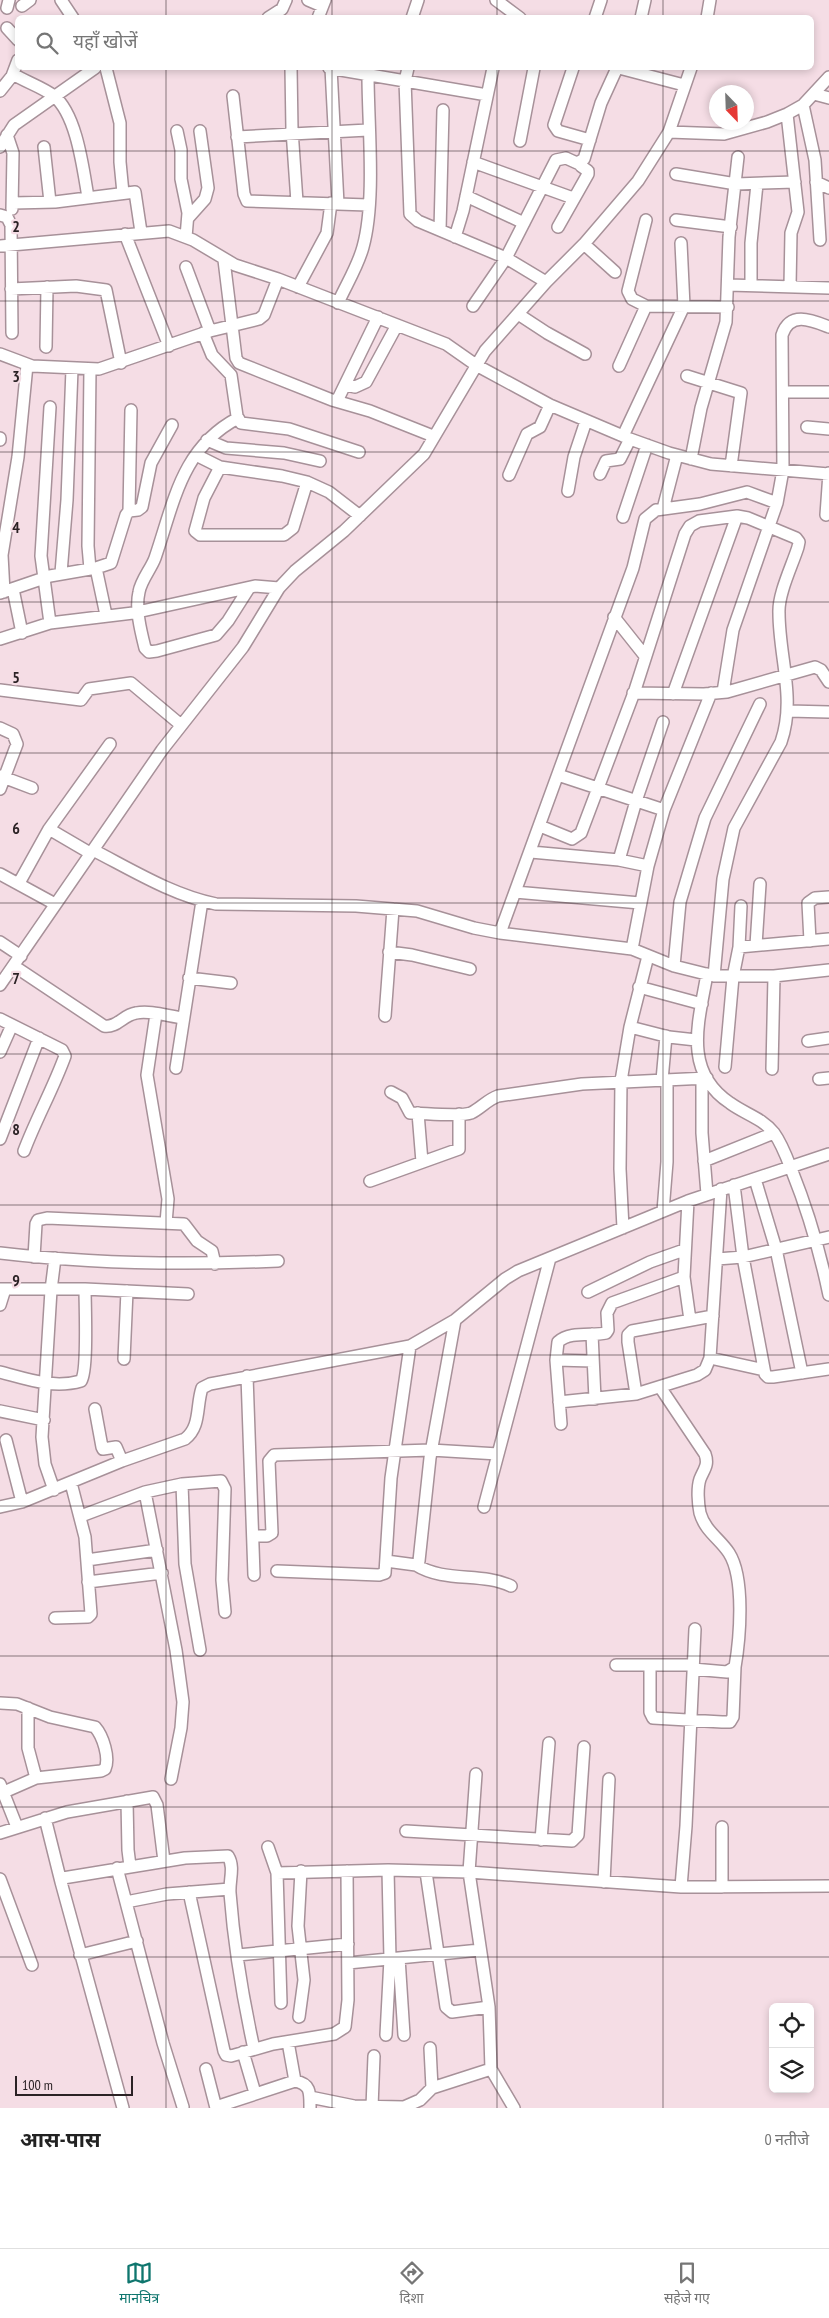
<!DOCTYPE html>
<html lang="hi">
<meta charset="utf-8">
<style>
:root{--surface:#fff;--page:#f2f2f2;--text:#222;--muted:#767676;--line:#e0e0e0;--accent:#0f766e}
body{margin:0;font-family:"PT Sans Narrow","Noto Sans Devanagari",sans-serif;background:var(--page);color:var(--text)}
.controls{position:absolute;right:15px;bottom:15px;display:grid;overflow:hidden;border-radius:8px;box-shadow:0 2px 8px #0003}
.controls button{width:45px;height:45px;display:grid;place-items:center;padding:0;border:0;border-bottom:1px solid var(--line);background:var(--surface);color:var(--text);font:25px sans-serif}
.compass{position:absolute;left:709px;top:85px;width:45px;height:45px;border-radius:50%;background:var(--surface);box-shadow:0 2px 8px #0003;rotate:157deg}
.scale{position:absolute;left:15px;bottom:12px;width:118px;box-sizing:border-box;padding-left:5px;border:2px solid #2b2225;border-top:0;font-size:14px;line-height:18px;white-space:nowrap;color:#2b2225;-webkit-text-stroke:4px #f5dde5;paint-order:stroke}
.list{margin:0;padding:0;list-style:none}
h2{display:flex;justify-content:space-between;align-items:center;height:65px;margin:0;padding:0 20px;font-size:21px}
h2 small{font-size:16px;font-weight:400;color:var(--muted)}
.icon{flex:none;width:28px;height:28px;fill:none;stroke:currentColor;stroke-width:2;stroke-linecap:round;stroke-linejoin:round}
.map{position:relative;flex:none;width:829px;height:2108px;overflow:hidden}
.search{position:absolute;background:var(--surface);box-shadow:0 2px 8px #0003;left:15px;right:15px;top:15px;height:55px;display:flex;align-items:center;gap:12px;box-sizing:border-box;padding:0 18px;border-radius:8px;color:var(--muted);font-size:19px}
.sheet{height:140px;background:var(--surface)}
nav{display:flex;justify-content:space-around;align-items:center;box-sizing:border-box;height:70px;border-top:1px solid var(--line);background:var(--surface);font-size:14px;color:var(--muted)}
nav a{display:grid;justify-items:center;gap:2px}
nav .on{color:var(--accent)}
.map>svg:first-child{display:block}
</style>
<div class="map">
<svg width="829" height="2108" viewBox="0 0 829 2108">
<rect width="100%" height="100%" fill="#f5dde5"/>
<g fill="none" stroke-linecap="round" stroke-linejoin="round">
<g stroke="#a79199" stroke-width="14">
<path id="minor" d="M61,0l12,18
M308,0l14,6
M496,0l24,18
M22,6l8,-6
M7,8l2,-8
M268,18l14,-9 4,-9
M318,18l7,-18
M412,18l6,-18
M595,18l6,-18
M641,18l4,-18
M707,18l3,-18
M7,28l11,12
M106,68l14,55v39l3,31
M291,68l1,62 5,72
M329,68l158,27
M331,68l7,136
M408,68l-3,13 5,133 8,7 88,37 40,24
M573,68l-19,57 4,6 32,9
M619,68l65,17
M13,74c13,8 29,13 41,22 23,19 29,73 34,101
M0,91l12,-15 6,-16
M814,94l15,4
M233,96l11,98 3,7 121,4
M803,105l12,55 5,80
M787,114l11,98 -7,21 -1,53
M177,131l4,19v29l7,34 -2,24
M669,132l55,2 43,-12 20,-8 16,-9 26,-28
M7,135l6,18 -1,56
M237,137l131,-7
M520,141l14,-73
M0,147l14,-22 81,-57
M44,147l6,55
M473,162l100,36
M676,174l60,10 59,-2
M816,182l13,6
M466,196l58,27
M13,203l42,-1 80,-10 6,40
M0,215l7,2 4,8 1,108
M188,218l17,-19 3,-11 -8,-57
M646,220l-18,71 4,8 14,7 82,1
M676,220l55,7
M558,227l30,-53v-3l-7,-5v-4
M440,230l3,-120
M125,234l44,112
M455,237l8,-26 30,-143
M584,244l31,28
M0,246l169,-15 24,9 42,25 43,14 168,65 30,21 74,40 80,34 39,14 42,11 118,10
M224,260l12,98 3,5 93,37 38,11 63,25
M186,267l24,64
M728,285l101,3
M751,285v-42l6,-59
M298,287l29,-54 4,-30
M11,289l65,-3 30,4 15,73
M338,303c8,-18 20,-37 25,-56 13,-47 5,-122 5,-172
M473,306l33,-48 50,-98 10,-2 11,5 7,-4 17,-56 16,-35
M518,314l29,19 38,21
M203,333l9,22 19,20 6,41 4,7 48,6 70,23
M46,347l1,-60
M0,354l32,12 67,3 111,-38 49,-12 5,-4 14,-36
M619,366l27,-60
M90,369l-2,177 2,23
M687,376l54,17 -10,73
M345,385l10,2 11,-5 31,-57
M784,392h45
M337,401l41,-84
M50,407l-9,149 9,67
M238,418c-57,30 -64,85 -83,140 -4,11 -14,22 -16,34 -4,17 2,40 6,56l4,4 8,-1 59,-16 12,-14 21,-33
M807,427l22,2
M623,436l61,-130 -3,-63
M0,440v-2
M207,440l19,8 58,5 36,8
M196,455l24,12 62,9 25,6 22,10 31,24
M691,459l10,-51 25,-86 3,-85 9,-80
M220,467l-16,31 -9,33 5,4h84l9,-7 14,-46
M600,474l6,-13 14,-2 10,-20
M509,475l18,-41 13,-7 10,-22
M568,491l6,-34 12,-36
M663,509l14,-54
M129,511l2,-101
M826,515l3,-42
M623,517l24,-72
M96,568l10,47
M61,573l6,-73 5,-131
M13,589l9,44
M4,592l-2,-37 16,-98 9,-92
M0,593l50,-17 46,-8 15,-5 15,-48 3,-4 9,-1 4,-3 9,-44 21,-38
M614,617l31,39
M0,639l50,-16 83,-10 122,-27 24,2
M0,690l81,10 8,-11 42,-6 50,42
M723,692l10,-62 44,-127 6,-33 -1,-135c8,-24 29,-15 47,-8
M633,693l71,1 23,-2 88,-25 6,3 8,12
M673,694l64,-178
M788,711l41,1
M0,728l13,6 4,10 -17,45
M558,775l106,35
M0,776l32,12
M540,826l32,13 9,-6 54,-143 50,-156 5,-8 9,-5 38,-5 11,2 48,20 3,4 -1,5c-6,19 -20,47 -19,66 0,44 17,86 2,129l-47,86 -11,51 -9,97
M49,829l41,24
M93,850c39,20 79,45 123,54l140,2 61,5 57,17 26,5 132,16 42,17 40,10h60l55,-6
M531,852l88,8 29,6
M619,860l17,-59 27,-79
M0,874l55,30
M19,883l30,-54 61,-85
M515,892l125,11
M500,933l133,-365 12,-49 11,-9 44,-6 47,-12 30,11
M810,941l-2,-38 7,-5 14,-1
M0,942l21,14
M756,945l4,-61
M739,947l2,-41
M632,949l16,-83 16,-56 47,-117
M389,952l23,3 58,14
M14,966l90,60c13,2 19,-11 32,-13 14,-3 32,3 47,5
M674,966l6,-64 25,-84 55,-114
M707,974c-8,47 -25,97 23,129 15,11 32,15 44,30 8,11 13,25 18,38 16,40 28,81 37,124
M189,978l42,5
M0,985l162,-235 81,-103 36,-59 16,-17 49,-40 80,-77 61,-103 61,-69 38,-38 54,-63 31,-49 22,-64
M639,987l63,17
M156,1014l-9,61 21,124 -2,24
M385,1016l8,-107
M0,1019l62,31 3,6c-12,33 -29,63 -41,95
M630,1027l39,10 27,3
M808,1041l21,-3
M0,1052l12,-27
M725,1067l8,-90 6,-30 90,-8
M176,1068l26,-167
M772,1069l2,-93
M702,1078v55l5,61
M819,1079l10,-1
M662,1080l4,-44
M391,1092l11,6 8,15c14,0 50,4 61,0 10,-5 16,-13 27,-17l84,-12 125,-6
M418,1113l4,49
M0,1139l39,-101
M704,1161l70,-28
M755,1179l21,70 26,124
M370,1181l89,-32v-35
M734,1185l9,72 22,117 3,3h5l56,-8
M688,1201l-4,76 6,43
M663,1211l4,-49v-82
M623,1228l-3,-59 1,-88 9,-54 18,-71
M0,1253c92,11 185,12 278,8
M34,1257l2,-33 2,-4 9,-2 137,6 13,17 15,10 3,13
M717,1259l26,-2 86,-20
M0,1289h85l103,5
M588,1292l62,-30 34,-12
M0,1305l5,-16
M592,1334l3,65
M710,1358l54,12
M124,1359l3,-68
M556,1360l37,1
M0,1372c27,7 53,17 81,9 7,-10 4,-76 4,-92
M247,1376l7,199
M660,1387l45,67c4,11 -1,15 -5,25 -3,9 -2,24 0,34 5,18 20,26 29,40 16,25 11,85 6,114l-8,5 -34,-3
M636,1394l-8,-52v-7l4,-4 81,-15
M559,1402l77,-8 61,-19 8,-5 5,-12 11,-169
M95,1409l7,38 1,2 13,-2 6,14
M0,1411l44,9
M561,1424l-5,-64 2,-18c12,-11 33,-6 48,-9l2,-3 -1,-17 5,-10 72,-26
M6,1440l16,62
M182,1484l3,80 15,86
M54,1490l-9,-26 -3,-27 9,-147 4,-32
M145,1492l31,158 7,52 -2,26 -10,51
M0,1507l22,-5 100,-41 63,-22c16,-12 11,-33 17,-51l8,-4 200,-38 45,-26 50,-41 13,-8 170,-70 141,-47
M484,1507l66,-249
M81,1516l64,-24 37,-8 39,-3 4,8 -3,91 3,32
M253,1536h14l5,-3 -3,-72 5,-6 157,-5 67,4
M87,1560l70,-10
M386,1561l30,4 3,-4 11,-103 25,-138
M416,1565c29,18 66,7 95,21
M277,1571l102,4 6,-2 6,-95 19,-132
M88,1582l74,-9
M55,1618l33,-1 3,-3 -6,-77 -14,-54
M616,1665h77
M650,1665v47l3,6 69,4h8l3,-5 2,-50
M0,1703l17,1 33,13 45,10c8,9 15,31 10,42l-4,2 -65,7 -32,14
M28,1708v40l8,30
M0,1784l17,43
M127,1801l1,49 2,16
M45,1818l16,64
M722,1827v60
M406,1831l166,10 6,-6 6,-88
M0,1833l67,-21 86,-15 4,8 7,56
M541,1840l8,-97
M268,1847l9,26 4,130
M117,1868l46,175 20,64
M426,1872l20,135 6,5 37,-5
M277,1873l111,-3 81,2 7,-98
M0,1879l32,86
M604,1882l5,-103
M681,1887l5,-61 9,-197
M189,1892l35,159 2,4 5,1 42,-12 61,-10 11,-7 3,-27 -1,-129
M126,1902l41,-8 63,-5
M80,1955l57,-14
M238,1955l110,-11
M399,1958l5,77
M348,1963l132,-13
M299,2017l5,-37 -6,-54 3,-55
M386,2035l4,-76 -2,-89
M288,2042l7,39
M430,2048l2,40
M243,2052l12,41
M206,2069l10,39
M310,2097l44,9 50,1 16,-7 12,-12 59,-19
M216,2107l79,-26c16,3 15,12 15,27
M372,2107l2,-51
M123,2108l-62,-226 2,-4 122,-20 43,-2c7,11 1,25 2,37 4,52 13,106 24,156
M514,2108l-23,-39 -2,-62 -20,-135 212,15 148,-1"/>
</g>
<use href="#minor" stroke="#fff" stroke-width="11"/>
</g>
<path fill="none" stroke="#2b2225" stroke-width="1" stroke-opacity="0.55" d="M166,0v18M332,0v18M497,0v18M663,0v18M166,68v2040M332,68v2040M497,68v2040M663,68v2040M0,151h829M0,301h829M0,452h829M0,602h829M0,753h829M0,903h829M0,1054h829M0,1205h829M0,1355h829M0,1506h829M0,1656h829M0,1807h829M0,1957h829"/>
<g font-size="16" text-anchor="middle" font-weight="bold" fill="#2b2225" stroke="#f5dde5" stroke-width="4.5" stroke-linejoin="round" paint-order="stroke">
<text x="16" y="232">2</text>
<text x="16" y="382">3</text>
<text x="16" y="533">4</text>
<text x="16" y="683">5</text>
<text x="16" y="834">6</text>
<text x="16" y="984">7</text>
<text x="16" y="1135">8</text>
<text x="16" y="1286">9</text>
</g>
</svg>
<div class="controls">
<button><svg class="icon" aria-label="locate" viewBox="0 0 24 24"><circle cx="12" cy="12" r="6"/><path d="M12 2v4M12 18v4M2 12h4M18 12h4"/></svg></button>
<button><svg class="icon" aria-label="layers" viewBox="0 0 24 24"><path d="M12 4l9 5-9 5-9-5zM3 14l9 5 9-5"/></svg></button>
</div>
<svg class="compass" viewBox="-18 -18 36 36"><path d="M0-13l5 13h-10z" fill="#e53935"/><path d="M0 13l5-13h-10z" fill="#767676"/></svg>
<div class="scale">100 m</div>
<div class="search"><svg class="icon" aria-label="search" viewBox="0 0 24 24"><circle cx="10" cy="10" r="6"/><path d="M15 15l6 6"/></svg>यहाँ खोजें</div>
</div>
<section class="sheet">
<h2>आस-पास<small>0 नतीजे</small></h2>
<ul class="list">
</ul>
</section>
<nav>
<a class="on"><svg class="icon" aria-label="map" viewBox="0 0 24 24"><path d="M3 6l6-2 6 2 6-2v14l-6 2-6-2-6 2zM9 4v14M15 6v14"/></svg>मानचित्र</a>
<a><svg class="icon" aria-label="directions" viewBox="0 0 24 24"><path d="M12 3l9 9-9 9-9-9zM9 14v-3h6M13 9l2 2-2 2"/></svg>दिशा</a>
<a><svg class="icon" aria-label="saved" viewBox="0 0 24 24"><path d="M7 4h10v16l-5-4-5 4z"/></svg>सहेजे गए</a>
</nav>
